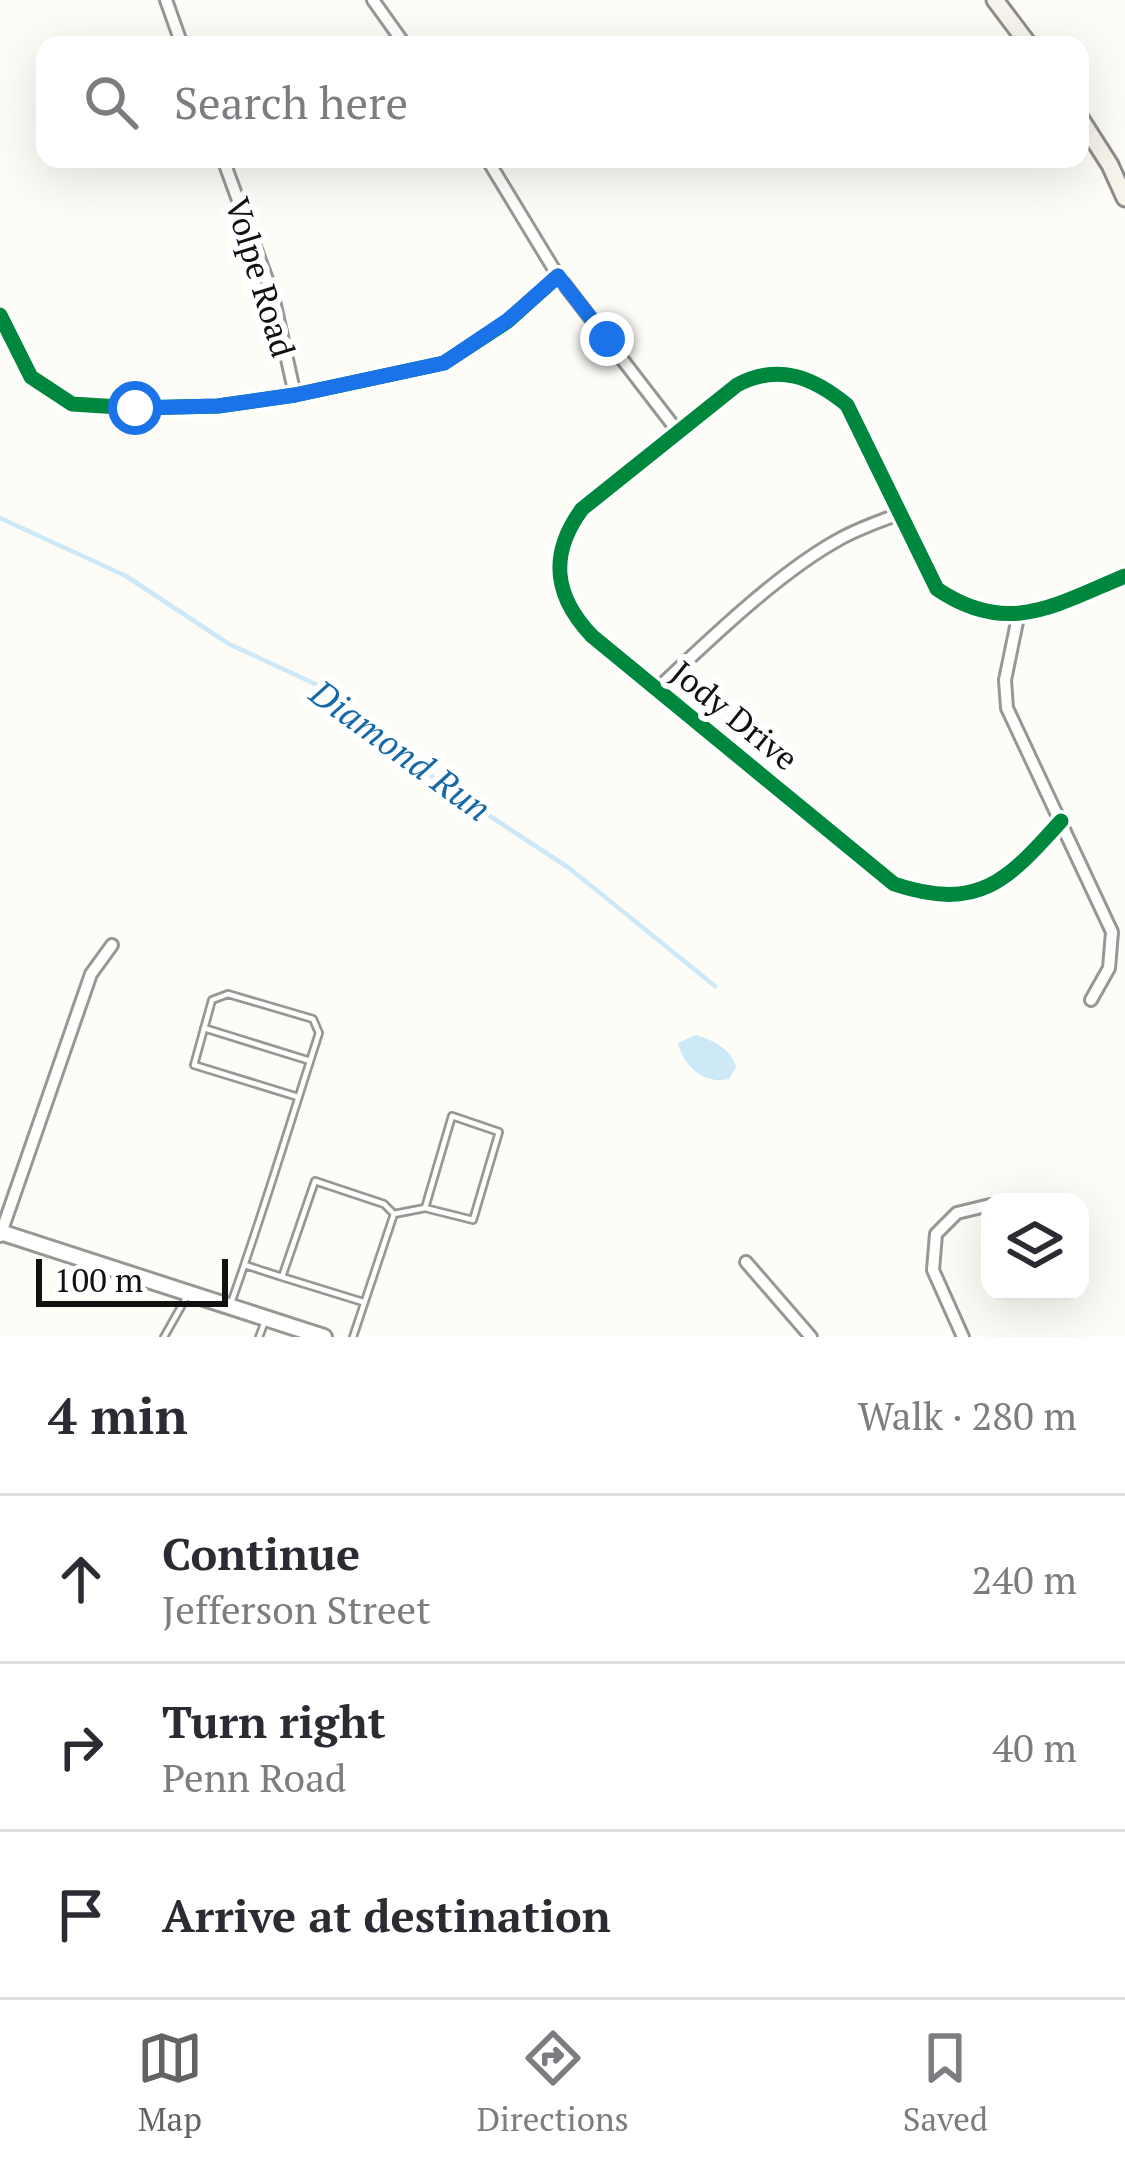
<!DOCTYPE html>
<meta charset="utf-8">
<style>
:root{--surface:#fff;--page:#f2f2f3;--text:#2b2b33;--muted:#7c7c81;--line:#e1e1e2;--accent:#646362}
body{margin:0;font-family:"PT Serif",serif;background:var(--page);color:var(--text)}
.controls{position:absolute;right:36px;bottom:36px;display:grid;overflow:hidden;border-radius:24px;box-shadow:0 12px 48px #0002}
.controls button{width:108px;height:108px;display:grid;place-items:center;padding:0;border:0;border-bottom:3px solid var(--line);background:var(--surface);color:var(--text);font:60px sans-serif}
.scale{position:absolute;left:36px;bottom:30px;width:192px;box-sizing:border-box;padding-left:12px;border:6px solid #111;border-top:0;font-size:33px;line-height:42px;white-space:nowrap;color:#111;-webkit-text-stroke:9px #fff;paint-order:stroke}
.stop{position:absolute;width:36px;height:36px;margin:-27px;border:9px solid #1a73e8;border-radius:50%;background:#fff}
.stop.end{background:#1a73e8;border-color:#fff;box-shadow:0 3px 12px #0008}
.list{margin:0;padding:0;list-style:none}
h2{display:flex;justify-content:space-between;align-items:center;height:156px;margin:0;padding:0 48px;font-size:51px}
h2 small{font-size:39px;font-weight:400;color:var(--muted)}
.list li{display:grid;grid-template-columns:78px 1fr auto;gap:36px;align-items:center;box-sizing:border-box;height:168px;padding:0 48px;border-top:3px solid var(--line)}
.list b{display:block;font-size:45px;white-space:nowrap}
.list p{margin:0;font-size:39px;white-space:nowrap;color:var(--muted)}
.list em{font-size:39px;font-style:normal;color:var(--muted)}
.icon{flex:none;width:66px;height:66px;fill:none;stroke:currentColor;stroke-width:2;stroke-linecap:round;stroke-linejoin:round}
.map{position:relative;flex:none;width:1125px;height:1337px;overflow:hidden}
.search{position:absolute;background:var(--surface);box-shadow:0 12px 48px #0002;left:36px;right:36px;top:36px;height:132px;display:flex;align-items:center;gap:30px;box-sizing:border-box;padding:0 42px;border-radius:24px;color:var(--muted);font-size:45px}
.sheet{height:660px;background:var(--surface)}
nav{display:flex;justify-content:space-around;align-items:center;box-sizing:border-box;height:168px;border-top:3px solid var(--line);background:var(--surface);font-size:33px;color:var(--muted)}
nav a{display:grid;justify-items:center;gap:6px}
nav .on{color:var(--accent)}
.map>svg:first-child{display:block}
</style>
<div class="map">
<svg width="1125" height="1337" viewBox="0 0 1125 1337">
<rect width="100%" height="100%" fill="#fdfcf7"/>
<path fill="#cde8f7" d="M696,1035c18,6 34,13 40,32l-7,12c-25,6 -46,-13 -51,-36z"/>
<g fill="none" stroke-linecap="round" stroke-linejoin="round">
<path stroke="#cde8f7" stroke-width="4.5" d="M0,518l126,58 103,68 97,45 115,95 128,84 146,118"/>
<g stroke="#979795" stroke-width="10">
<path id="service" d="M204,1028l103,32
M394,1214l31,-6 27,-92 47,16 -26,88 -48,-12
M245,1265l37,12 33,-96 69,23 10,10 -41,123
M282,1277l81,25
M231,1303c32,-89 59,-180 88,-270l-6,-14 -85,-25 -16,6 -18,65 104,32
M164,1337l22,-39
M259,1337l5,-13"/>
</g>
<g stroke="#979795" stroke-width="16">
<path id="minor" d="M166,0l16,45
M373,0l32,45
M223,159l50,137 22,99
M487,159l71,117 121,157
M0,315l31,62 41,27 63,4 83,-2 77,-11 149,-32 64,-42 50,-45
M1018,617l-13,63 2,28 105,224 -3,36 -18,32
M657,689c50,-47 121,-116 181,-149 19,-11 40,-18 61,-26
M1061,821c-54,60 -82,91 -167,63l-302,-248c-39,-41 -43,-82 -10,-127l155,-124c41,-22 76,-8 110,20l90,184c71,48 118,16 188,-13
M0,1236l91,-262 21,-29
M746,1262l65,75
M963,1337l-30,-67 3,-36 21,-21 33,-8"/>
</g>
<g stroke="#979795" stroke-width="20">
<path id="tertiary" d="M0,1232l324,105"/>
</g>
<g stroke="#8e8d8b" stroke-width="21">
<path id="secondary" d="M995,0l34,45
M1080,118l30,47 15,33"/>
</g>
<use href="#service" stroke="#fffffe" stroke-width="4.5"/>
<use href="#minor" stroke="#fffffe" stroke-width="10"/>
<use href="#tertiary" stroke="#fffffe" stroke-width="14"/>
<use href="#secondary" stroke="#f6f4eb" stroke-width="15"/>
<g stroke="#fff" stroke-width="22">
<path id="cycleway" d="M0,315l31,62 41,27 63,4 83,-2 77,-11 149,-32 64,-42 50,-45
M1061,821c-54,60 -82,91 -167,63l-302,-248c-39,-41 -43,-82 -10,-127l155,-124c41,-22 76,-8 110,20l90,184c71,48 118,16 188,-13"/>
</g>
<use href="#cycleway" stroke="#00873e" stroke-width="15"/>
</g>
<g fill="none" stroke-linecap="round" stroke-linejoin="round">
<path stroke="#1a73e8" stroke-width="15" d="M135,408l83,-2 77,-11 149,-32 64,-43 50,-44 49,63"/>
</g>
<g text-anchor="middle" dominant-baseline="central" stroke-width="12" stroke-linejoin="round" paint-order="stroke">
<g font-size="33" fill="#111" stroke="#fff">
<text transform="translate(261 277) rotate(73)">Volpe Road</text>
<text transform="translate(735 715) rotate(39)">Jody Drive</text>
</g>
<g font-size="36" font-style="italic" fill="#1768a6" stroke="#fff">
<text transform="translate(401 750) rotate(36)">Diamond Run</text>
</g>
</g>
</svg>
<div class="controls">
<button><svg class="icon" aria-label="layers" viewBox="0 0 24 24"><path d="M12 4l9 5-9 5-9-5zM3 14l9 5 9-5"/></svg></button>
</div>
<div class="scale">100 m</div>
<div class="stop" style="left:135px;top:408px"></div>
<div class="stop end" style="left:607px;top:339px"></div>
<div class="search"><svg class="icon" aria-label="search" viewBox="0 0 24 24"><circle cx="10" cy="10" r="6"/><path d="M15 15l6 6"/></svg>Search here</div>
</div>
<section class="sheet">
<h2>4 min<small>Walk · 280 m</small></h2>
<ul class="list">
<li><svg class="icon" aria-label="ahead" viewBox="0 0 24 24"><path d="M12 20V5M6 11l6-6 6 6"/></svg><div><b>Continue</b><p>Jefferson Street</p></div><em>240 m</em></li>
<li><svg class="icon" aria-label="right" viewBox="0 0 24 24"><path d="M7 20v-9h11M14 6l5 5-5 5"/></svg><div><b>Turn right</b><p>Penn Road</p></div><em>40 m</em></li>
<li><svg class="icon" aria-label="arrive" viewBox="0 0 24 24"><path d="M6 21V4h12l-3 4 3 4H6"/></svg><div><b>Arrive at destination</b></div></li>
</ul>
</section>
<nav>
<a class="on"><svg class="icon" aria-label="map" viewBox="0 0 24 24"><path d="M3 6l6-2 6 2 6-2v14l-6 2-6-2-6 2zM9 4v14M15 6v14"/></svg>Map</a>
<a><svg class="icon" aria-label="directions" viewBox="0 0 24 24"><path d="M12 3l9 9-9 9-9-9zM9 14v-3h6M13 9l2 2-2 2"/></svg>Directions</a>
<a><svg class="icon" aria-label="saved" viewBox="0 0 24 24"><path d="M7 4h10v16l-5-4-5 4z"/></svg>Saved</a>
</nav>
